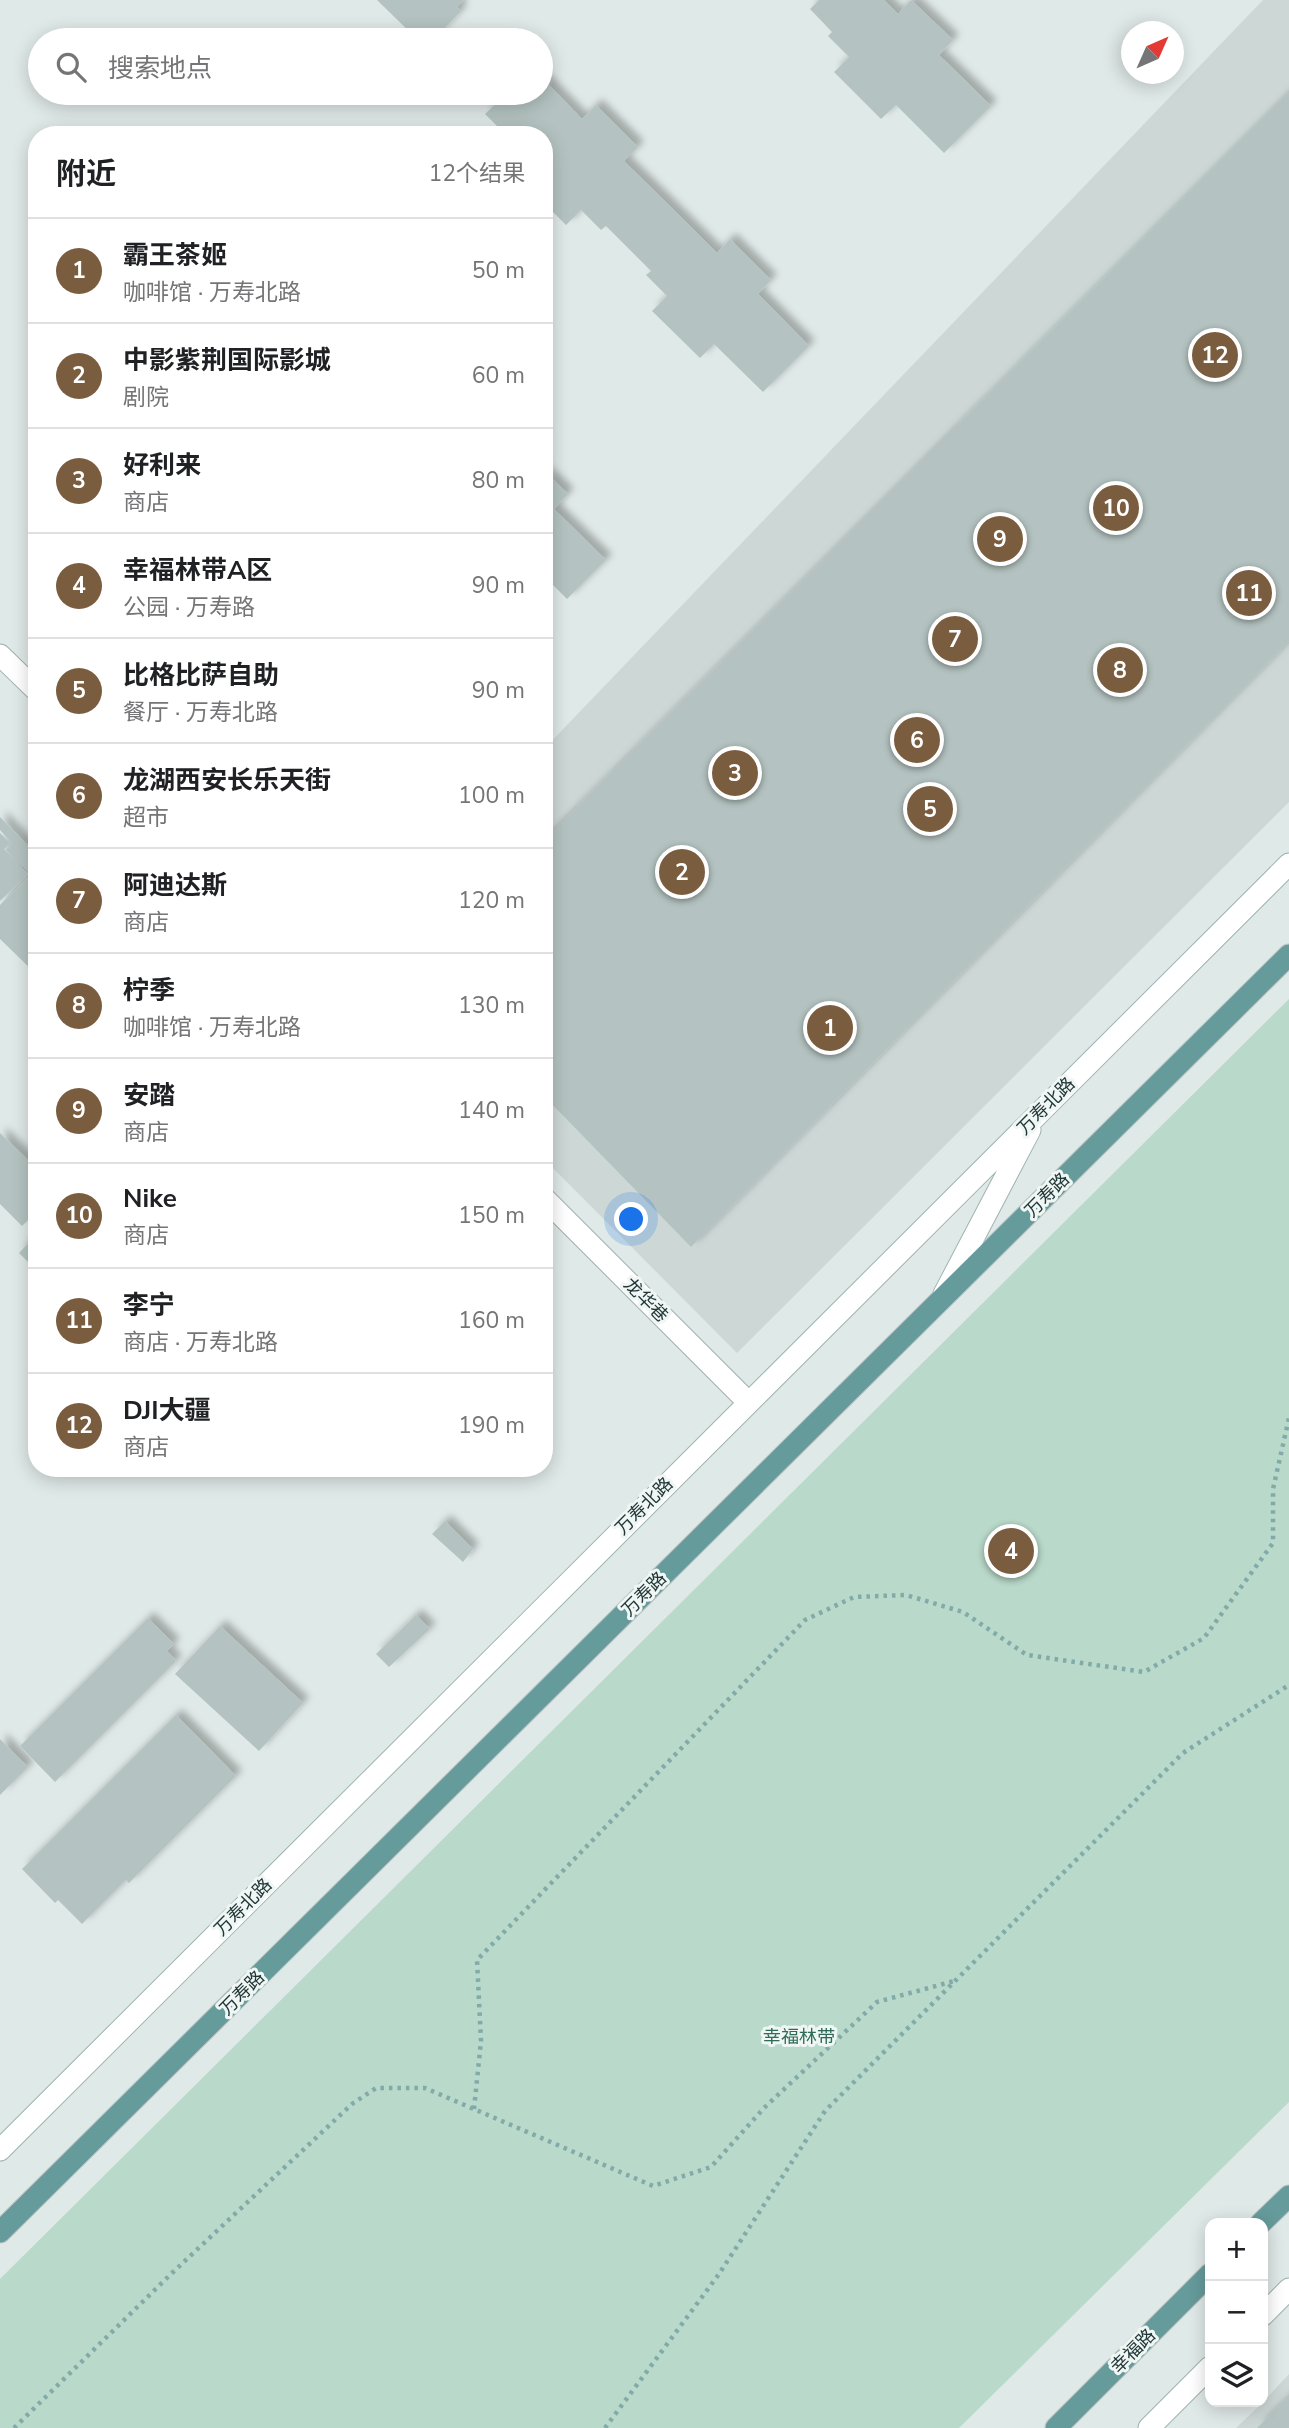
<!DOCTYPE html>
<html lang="zh">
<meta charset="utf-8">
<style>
:root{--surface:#fff;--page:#f6f6f6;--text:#202124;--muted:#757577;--line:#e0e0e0;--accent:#7a5c3f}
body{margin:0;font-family:"Nunito Sans","Noto Sans SC",sans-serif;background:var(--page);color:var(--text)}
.controls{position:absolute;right:21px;bottom:21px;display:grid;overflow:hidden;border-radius:14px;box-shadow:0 4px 18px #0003}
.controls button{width:63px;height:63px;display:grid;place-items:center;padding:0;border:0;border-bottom:2px solid var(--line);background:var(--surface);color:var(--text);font:35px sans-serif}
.compass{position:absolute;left:1121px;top:21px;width:63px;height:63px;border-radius:50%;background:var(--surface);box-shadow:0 4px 18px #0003;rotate:45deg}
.you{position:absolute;left:632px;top:1220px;width:24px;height:24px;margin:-18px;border:5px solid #fff;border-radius:50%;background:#1a73e8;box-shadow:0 0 0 10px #1a73e833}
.badge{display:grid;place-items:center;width:46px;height:46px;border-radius:50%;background:var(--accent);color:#fff;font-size:23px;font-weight:700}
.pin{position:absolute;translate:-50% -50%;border:4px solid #fff;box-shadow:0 2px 7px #0006}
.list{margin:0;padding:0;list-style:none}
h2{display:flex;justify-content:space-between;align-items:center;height:91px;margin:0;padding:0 28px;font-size:30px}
h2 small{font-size:23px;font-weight:400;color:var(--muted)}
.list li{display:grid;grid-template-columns:46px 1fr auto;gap:21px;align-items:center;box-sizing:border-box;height:105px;padding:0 28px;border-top:2px solid var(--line)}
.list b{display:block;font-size:26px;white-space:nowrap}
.list p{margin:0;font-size:23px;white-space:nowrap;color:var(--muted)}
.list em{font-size:23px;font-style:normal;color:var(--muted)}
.icon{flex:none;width:38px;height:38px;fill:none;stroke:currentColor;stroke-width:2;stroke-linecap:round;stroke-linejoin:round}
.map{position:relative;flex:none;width:1289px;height:2428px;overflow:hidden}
.search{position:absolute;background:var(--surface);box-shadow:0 4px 18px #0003;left:28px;top:28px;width:525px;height:77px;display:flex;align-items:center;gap:18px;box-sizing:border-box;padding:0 24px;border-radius:38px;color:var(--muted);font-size:26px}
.panel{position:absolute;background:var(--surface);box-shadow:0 4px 18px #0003;left:28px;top:126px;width:525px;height:1351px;border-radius:28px}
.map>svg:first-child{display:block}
</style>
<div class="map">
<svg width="1289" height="2428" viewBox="0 0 1289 2428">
<defs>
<filter id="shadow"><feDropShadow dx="6" dy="-6" stdDeviation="3.5" flood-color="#0004"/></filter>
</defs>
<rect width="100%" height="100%" fill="#dfe9e7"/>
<path fill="#cdd8d6" d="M1263,0h26v802l-552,551 -193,-194v-410z
M1289,2374v54h-53l27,-26z"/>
<path fill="#b9d9ca" d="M1289,999v1103l-330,326h-959v-149z"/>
<path fill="#b4c3c1" filter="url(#shadow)" d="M377,0h87l-7,7 4,4 -28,29h-15z
M819,0h65l14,14 13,-14 42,40 -14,15 52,51 -47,47 -48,-48 -15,14 -47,-47 15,-15 -21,-21 4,-4 -22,-23z
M541,77l41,42 14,-14 42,42 -14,14 93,92 13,-14 41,41 -13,14 51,52 -46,46 -49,-48 -14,14 -48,-47 15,-15 -21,-21 5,-4 -45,-45 -5,4 -20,-20 -15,15 -22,-22v-68h-38l-21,-21 22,-21h34z
M1289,93v548l-598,606 -147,-151v-256z
M544,471l24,23 -14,15 52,51 -39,39 -23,-23z
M0,817l37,38v9l-8,8 -23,-22 6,-7 -12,-13z
M0,833l10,10 -6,6 24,25 -28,27z
M37,868v107l-37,-36v-34z
M0,1133l37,36v42l-15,15 -22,-22z
M37,1234v37l-18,-18z
M445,1521l28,28 -10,13 -31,-28z
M416,1615l14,14 -41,38 -13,-13z
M148,1618l26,26 -7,7 9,10 -121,121 -35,-36z
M220,1626l83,77 -44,48 -84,-77z
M176,1715l60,61 -107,107 -3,-3 -44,44 -24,-24 -3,3 -33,-34z
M0,1739l28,28 -28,28z
M1289,2397v31h-32z"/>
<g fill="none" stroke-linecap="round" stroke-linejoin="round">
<g stroke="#a2b0af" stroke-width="23">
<path id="minor" d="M0,655l37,36
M544,1198l204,204"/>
</g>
<g stroke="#9fb4b2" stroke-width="23">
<path id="secondary" d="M944,1294l86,-164
M0,2150l1289,-1286
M1263,2315l26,-26
M1149,2428l61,-61"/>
</g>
<g stroke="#bcc3c3" stroke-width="23">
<path id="primary" d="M1261,2223l28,-27
M0,2232l1289,-1277
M1056,2428l154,-154"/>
</g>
<path stroke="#81aaa8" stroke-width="4.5" stroke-dasharray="3.5 5" stroke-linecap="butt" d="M474,2109l7,-68 -4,-81 328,-340 49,-23 52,-2 57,17 64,43 117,17 60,-34 69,-95v-54l16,-71
M14,2428l157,-154 181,-170 24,-16h49l228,98 58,-19 53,-59 113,-106 77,-21
M605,2428l114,-154 106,-163 358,-358 106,-68"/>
<use href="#minor" stroke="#fff" stroke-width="21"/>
<use href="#secondary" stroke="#fff" stroke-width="21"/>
<use href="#primary" stroke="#669b9b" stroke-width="21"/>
</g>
<g text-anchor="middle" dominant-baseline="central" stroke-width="6" stroke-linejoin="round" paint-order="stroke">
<g font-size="18" fill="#213737" stroke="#eff6f4">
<text transform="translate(1046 1106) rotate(-45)">万寿北路</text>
<text transform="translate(1047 1195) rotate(-45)">万寿路</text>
<text transform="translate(646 1300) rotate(45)">龙华巷</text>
<text transform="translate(644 1506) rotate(-45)">万寿北路</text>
<text transform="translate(644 1594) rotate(-45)">万寿路</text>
<text transform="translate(243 1907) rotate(-45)">万寿北路</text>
<text transform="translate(242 1993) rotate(-45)">万寿路</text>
<text transform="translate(1133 2351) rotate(-45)">幸福路</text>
</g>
<g font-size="18" fill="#2f6b56" stroke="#eff6f4">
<text x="799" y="2037">幸福林带</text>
</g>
</g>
</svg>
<div class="controls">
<button>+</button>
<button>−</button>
<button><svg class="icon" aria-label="layers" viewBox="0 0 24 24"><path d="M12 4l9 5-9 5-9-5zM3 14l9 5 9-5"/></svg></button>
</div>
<svg class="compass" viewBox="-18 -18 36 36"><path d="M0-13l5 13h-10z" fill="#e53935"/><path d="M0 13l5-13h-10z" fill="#757577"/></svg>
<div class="you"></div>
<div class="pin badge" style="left:830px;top:1028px">1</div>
<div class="pin badge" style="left:682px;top:872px">2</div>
<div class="pin badge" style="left:735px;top:773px">3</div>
<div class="pin badge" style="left:1011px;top:1551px">4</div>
<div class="pin badge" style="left:930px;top:809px">5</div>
<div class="pin badge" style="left:917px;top:740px">6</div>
<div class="pin badge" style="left:955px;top:639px">7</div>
<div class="pin badge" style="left:1120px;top:670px">8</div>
<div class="pin badge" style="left:1000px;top:539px">9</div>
<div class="pin badge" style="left:1116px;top:508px">10</div>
<div class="pin badge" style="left:1249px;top:593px">11</div>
<div class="pin badge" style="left:1215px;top:355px">12</div>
<div class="search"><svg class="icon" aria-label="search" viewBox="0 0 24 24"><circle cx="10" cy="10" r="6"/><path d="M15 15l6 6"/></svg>搜索地点</div>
<section class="panel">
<h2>附近<small>12个结果</small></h2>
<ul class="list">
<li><span class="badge">1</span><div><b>霸王茶姬</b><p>咖啡馆 · 万寿北路</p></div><em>50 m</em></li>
<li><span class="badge">2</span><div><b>中影紫荆国际影城</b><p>剧院</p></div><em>60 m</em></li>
<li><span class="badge">3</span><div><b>好利来</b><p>商店</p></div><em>80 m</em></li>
<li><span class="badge">4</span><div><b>幸福林带A区</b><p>公园 · 万寿路</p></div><em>90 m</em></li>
<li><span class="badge">5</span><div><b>比格比萨自助</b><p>餐厅 · 万寿北路</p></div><em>90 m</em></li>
<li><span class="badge">6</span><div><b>龙湖西安长乐天街</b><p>超市</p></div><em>100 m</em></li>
<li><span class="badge">7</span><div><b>阿迪达斯</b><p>商店</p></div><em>120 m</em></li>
<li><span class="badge">8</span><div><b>柠季</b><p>咖啡馆 · 万寿北路</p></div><em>130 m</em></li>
<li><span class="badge">9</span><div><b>安踏</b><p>商店</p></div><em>140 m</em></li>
<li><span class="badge">10</span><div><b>Nike</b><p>商店</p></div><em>150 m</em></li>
<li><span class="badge">11</span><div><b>李宁</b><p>商店 · 万寿北路</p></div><em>160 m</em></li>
<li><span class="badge">12</span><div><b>DJI大疆</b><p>商店</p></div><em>190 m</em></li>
</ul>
</section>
</div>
